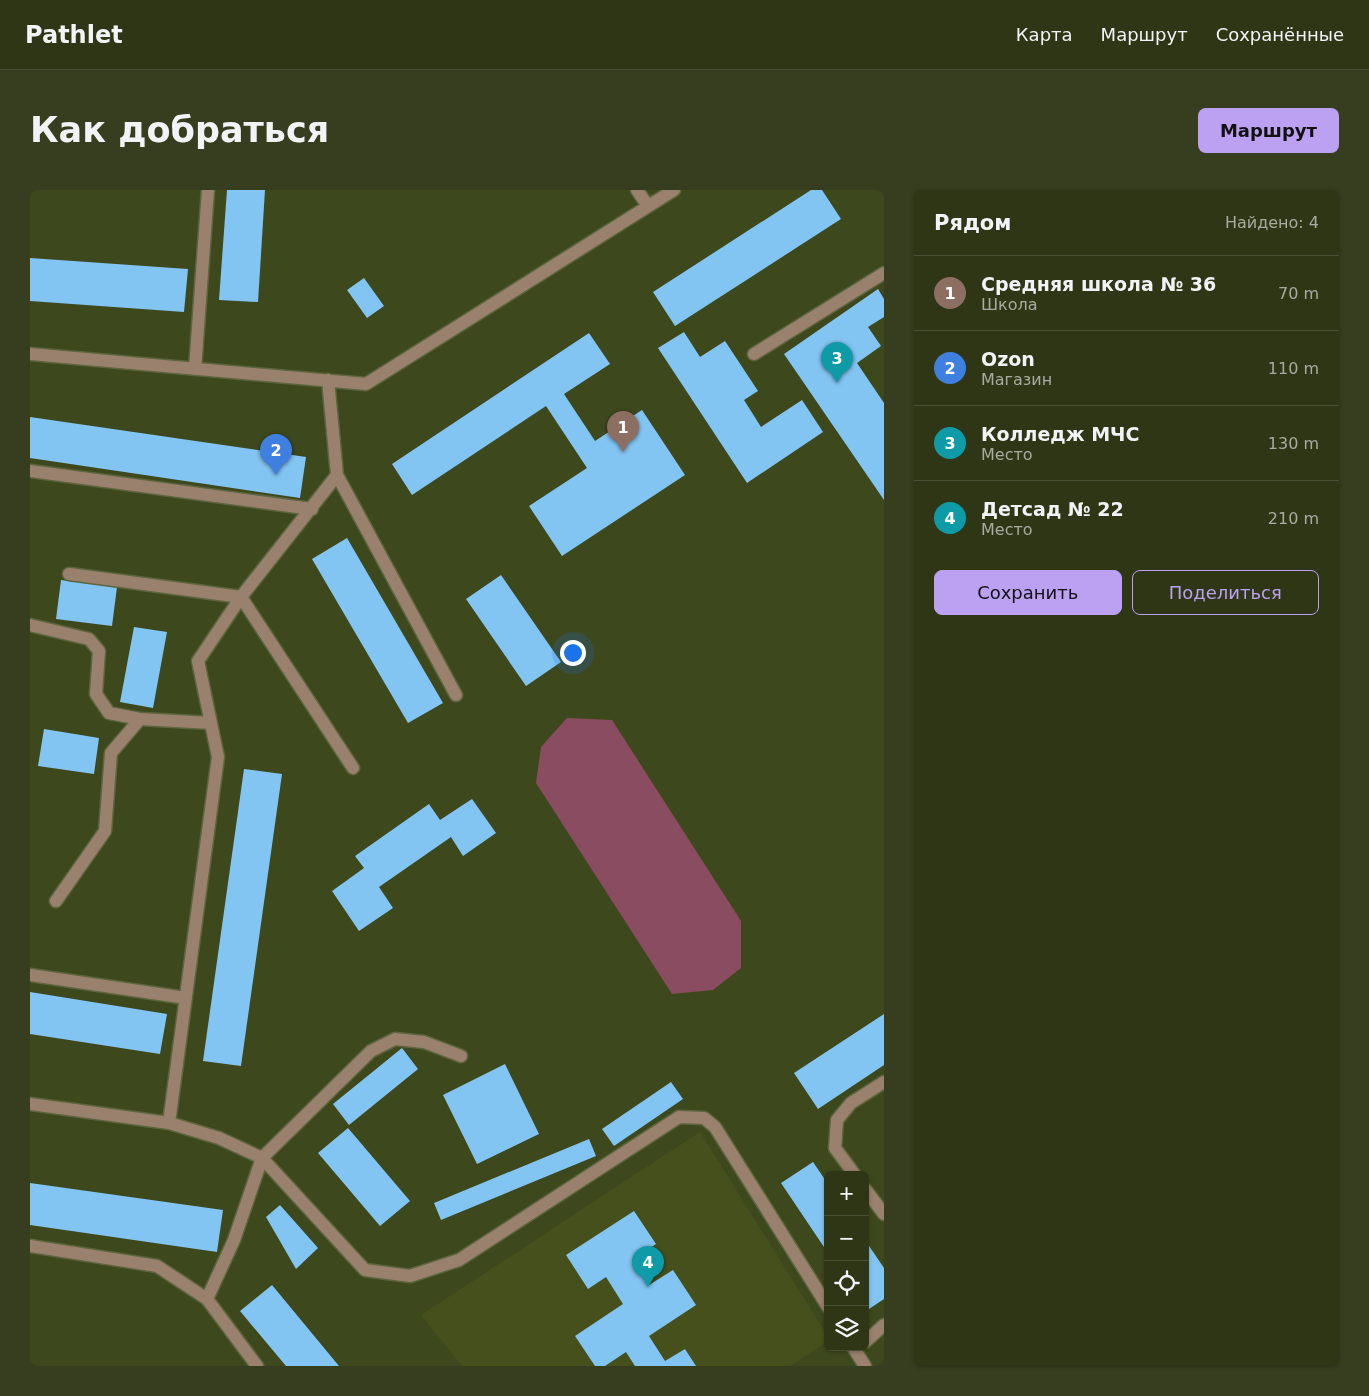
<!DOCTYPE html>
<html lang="ru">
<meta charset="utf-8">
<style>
:root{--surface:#2e3616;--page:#363e1f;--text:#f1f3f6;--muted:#a7aba1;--line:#495035;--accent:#bca0f2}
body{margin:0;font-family:"DejaVu Sans",sans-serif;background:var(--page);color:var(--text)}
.controls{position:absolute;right:15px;bottom:15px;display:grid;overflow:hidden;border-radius:8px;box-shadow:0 1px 4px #0004}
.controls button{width:45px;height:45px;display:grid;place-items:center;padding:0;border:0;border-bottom:1px solid var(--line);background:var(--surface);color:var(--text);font:25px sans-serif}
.you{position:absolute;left:542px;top:462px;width:18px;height:18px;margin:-12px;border:4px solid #fff;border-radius:50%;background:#1a73e8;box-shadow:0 0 0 8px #1a73e833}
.badge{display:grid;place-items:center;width:32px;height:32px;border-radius:50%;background:var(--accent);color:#fff;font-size:16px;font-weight:700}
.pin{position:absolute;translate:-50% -41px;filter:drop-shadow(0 1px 2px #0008)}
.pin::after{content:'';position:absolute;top:26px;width:18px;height:15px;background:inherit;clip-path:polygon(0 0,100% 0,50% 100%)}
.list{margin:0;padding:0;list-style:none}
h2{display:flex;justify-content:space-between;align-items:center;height:65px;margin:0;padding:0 20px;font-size:21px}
h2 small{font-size:16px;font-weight:400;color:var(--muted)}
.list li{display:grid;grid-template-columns:32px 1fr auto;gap:15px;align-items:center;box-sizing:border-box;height:75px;padding:0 20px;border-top:1px solid var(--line)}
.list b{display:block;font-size:19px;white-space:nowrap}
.list p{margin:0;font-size:16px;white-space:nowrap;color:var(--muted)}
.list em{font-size:16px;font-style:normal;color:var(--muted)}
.actions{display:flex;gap:10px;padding:15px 20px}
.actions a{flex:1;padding:11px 0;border:1px solid var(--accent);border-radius:8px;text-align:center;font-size:18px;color:var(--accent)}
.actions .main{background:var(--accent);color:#111}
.icon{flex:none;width:28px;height:28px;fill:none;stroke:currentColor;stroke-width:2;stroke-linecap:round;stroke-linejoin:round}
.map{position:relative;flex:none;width:854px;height:1176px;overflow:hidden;border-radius:8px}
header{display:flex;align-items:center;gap:30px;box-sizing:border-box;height:70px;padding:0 25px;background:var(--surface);border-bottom:1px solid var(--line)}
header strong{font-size:24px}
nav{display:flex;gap:28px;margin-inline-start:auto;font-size:18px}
.intro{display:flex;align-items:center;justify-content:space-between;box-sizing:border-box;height:120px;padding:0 30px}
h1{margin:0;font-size:35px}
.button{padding:12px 22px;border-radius:8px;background:var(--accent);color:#111;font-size:18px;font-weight:700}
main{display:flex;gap:30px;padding:0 30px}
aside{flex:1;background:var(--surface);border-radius:8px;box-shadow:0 1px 4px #0004}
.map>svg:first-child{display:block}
</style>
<header>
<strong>Pathlet</strong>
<nav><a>Карта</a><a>Маршрут</a><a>Сохранённые</a></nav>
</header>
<div class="intro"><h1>Как добраться</h1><a class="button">Маршрут</a></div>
<main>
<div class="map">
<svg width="854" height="1176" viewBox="0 0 854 1176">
<rect width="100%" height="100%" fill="#3e481d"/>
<path fill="#46501d" d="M670,942l128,205v4l-38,25h-328l-41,-51z"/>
<path fill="#8a4c60" d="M537,528l45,2 129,201v47l-28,22 -41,4 -136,-211 5,-36z"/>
<path fill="#83c5f2" d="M197,0h38l-7,112 -39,-2z
M781,0h11l19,29 -166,107 -22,-34z
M0,68l158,11 -4,43 -154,-11z
M334,88l20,28 -17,12 -20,-28z
M848,99l6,10v18l-16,10 13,19 -24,17 27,40v97l-100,-146z
M654,142l16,25 25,-16 33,50 -14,9 17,27 41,-27 21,32 -76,51 -89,-135z
M559,143l21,31 -46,30 31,47 47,-31 43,65 -123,81 -33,-50 58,-38 -41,-62 -134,89 -20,-31z
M0,227l276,40 -6,41 -270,-40z
M317,348l96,165 -35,20 -96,-164z
M471,385l60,87 -35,24 -60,-87z
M31,390l56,7 -5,39 -56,-7z
M104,437l33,5 -14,76 -33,-6z
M14,539l55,9 -5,36 -56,-8z
M214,579l38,5 -41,292 -38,-5z
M442,609l24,34 -33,23 -12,-19 -72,50 14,21 -34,23 -27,-40 32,-23 -9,-12 74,-52 11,16z
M0,802l137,22 -7,40 -130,-20z
M854,824v51l-66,44 -24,-36z
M372,858l16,21 -69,56 -16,-21z
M475,874l34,70 -62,30 -34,-69z
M641,892l12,17 -69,47 -12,-17z
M318,938l62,73 -30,25 -62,-73z
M559,949l7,17 -155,64 -7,-17z
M783,972l15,22v69l-47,-70z
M0,993l193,27 -6,42 -187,-27z
M250,1015l38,43 -22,21 -30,-52z
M604,1021l22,33 -24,16 17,25 24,-15 23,35 -47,31 16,25 20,-12 11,17h-61l-9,-14 -21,14h-10l-20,-30 48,-32 -17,-27 -18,12 -22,-34z
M835,1050l19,28v31l-18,12z
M242,1095l67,81h-53l-46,-55z"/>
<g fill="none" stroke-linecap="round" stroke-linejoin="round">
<g stroke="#5c653d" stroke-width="15">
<path id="minor" d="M607,0l11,16
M0,164l336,30 308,-194
M724,164l130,-81
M165,179l13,-179
M298,190l9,95 119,220
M0,281l282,38
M39,384l172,23 112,171
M0,435l59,14 10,12 -3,43 13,19 31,6 71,4
M26,711l49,-70 6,-78 29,-34
M0,785l156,23
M0,914l139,19 50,15 43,20 103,112 45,6 49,-16 220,-143 25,1 11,9 113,180
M139,933l49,-366 -20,-96 43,-64 96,-122
M825,985l-20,-27 2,-28 14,-17 33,-21
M835,999l19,25
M0,1056l127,20 50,33 50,67
M177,1109l27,-59 28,-82 109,-107 24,-12 29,3 37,14
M835,1152l19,-17
M823,1157l12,19"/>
</g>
<use href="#minor" stroke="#9a816e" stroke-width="12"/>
</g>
</svg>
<div class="controls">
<button>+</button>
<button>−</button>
<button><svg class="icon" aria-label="locate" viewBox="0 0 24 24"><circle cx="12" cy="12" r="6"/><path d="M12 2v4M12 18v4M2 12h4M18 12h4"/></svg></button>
<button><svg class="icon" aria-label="layers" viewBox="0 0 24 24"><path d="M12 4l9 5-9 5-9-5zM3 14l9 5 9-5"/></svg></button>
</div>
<div class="you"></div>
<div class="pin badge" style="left:593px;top:262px;background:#8d6e63">1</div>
<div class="pin badge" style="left:246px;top:285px;background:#3f7fe0">2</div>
<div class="pin badge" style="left:807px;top:193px;background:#0f9aa8">3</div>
<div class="pin badge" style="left:618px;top:1097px;background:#0f9aa8">4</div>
</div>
<aside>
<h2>Рядом<small>Найдено: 4</small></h2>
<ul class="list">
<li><span class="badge" style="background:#8d6e63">1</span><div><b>Средняя школа № 36</b><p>Школа</p></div><em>70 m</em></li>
<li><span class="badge" style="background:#3f7fe0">2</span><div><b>Ozon</b><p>Магазин</p></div><em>110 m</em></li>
<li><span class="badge" style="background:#0f9aa8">3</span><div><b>Колледж МЧС</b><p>Место</p></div><em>130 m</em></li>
<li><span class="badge" style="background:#0f9aa8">4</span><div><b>Детсад № 22</b><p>Место</p></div><em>210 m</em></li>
</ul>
<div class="actions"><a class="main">Сохранить</a><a>Поделиться</a></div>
</aside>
</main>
